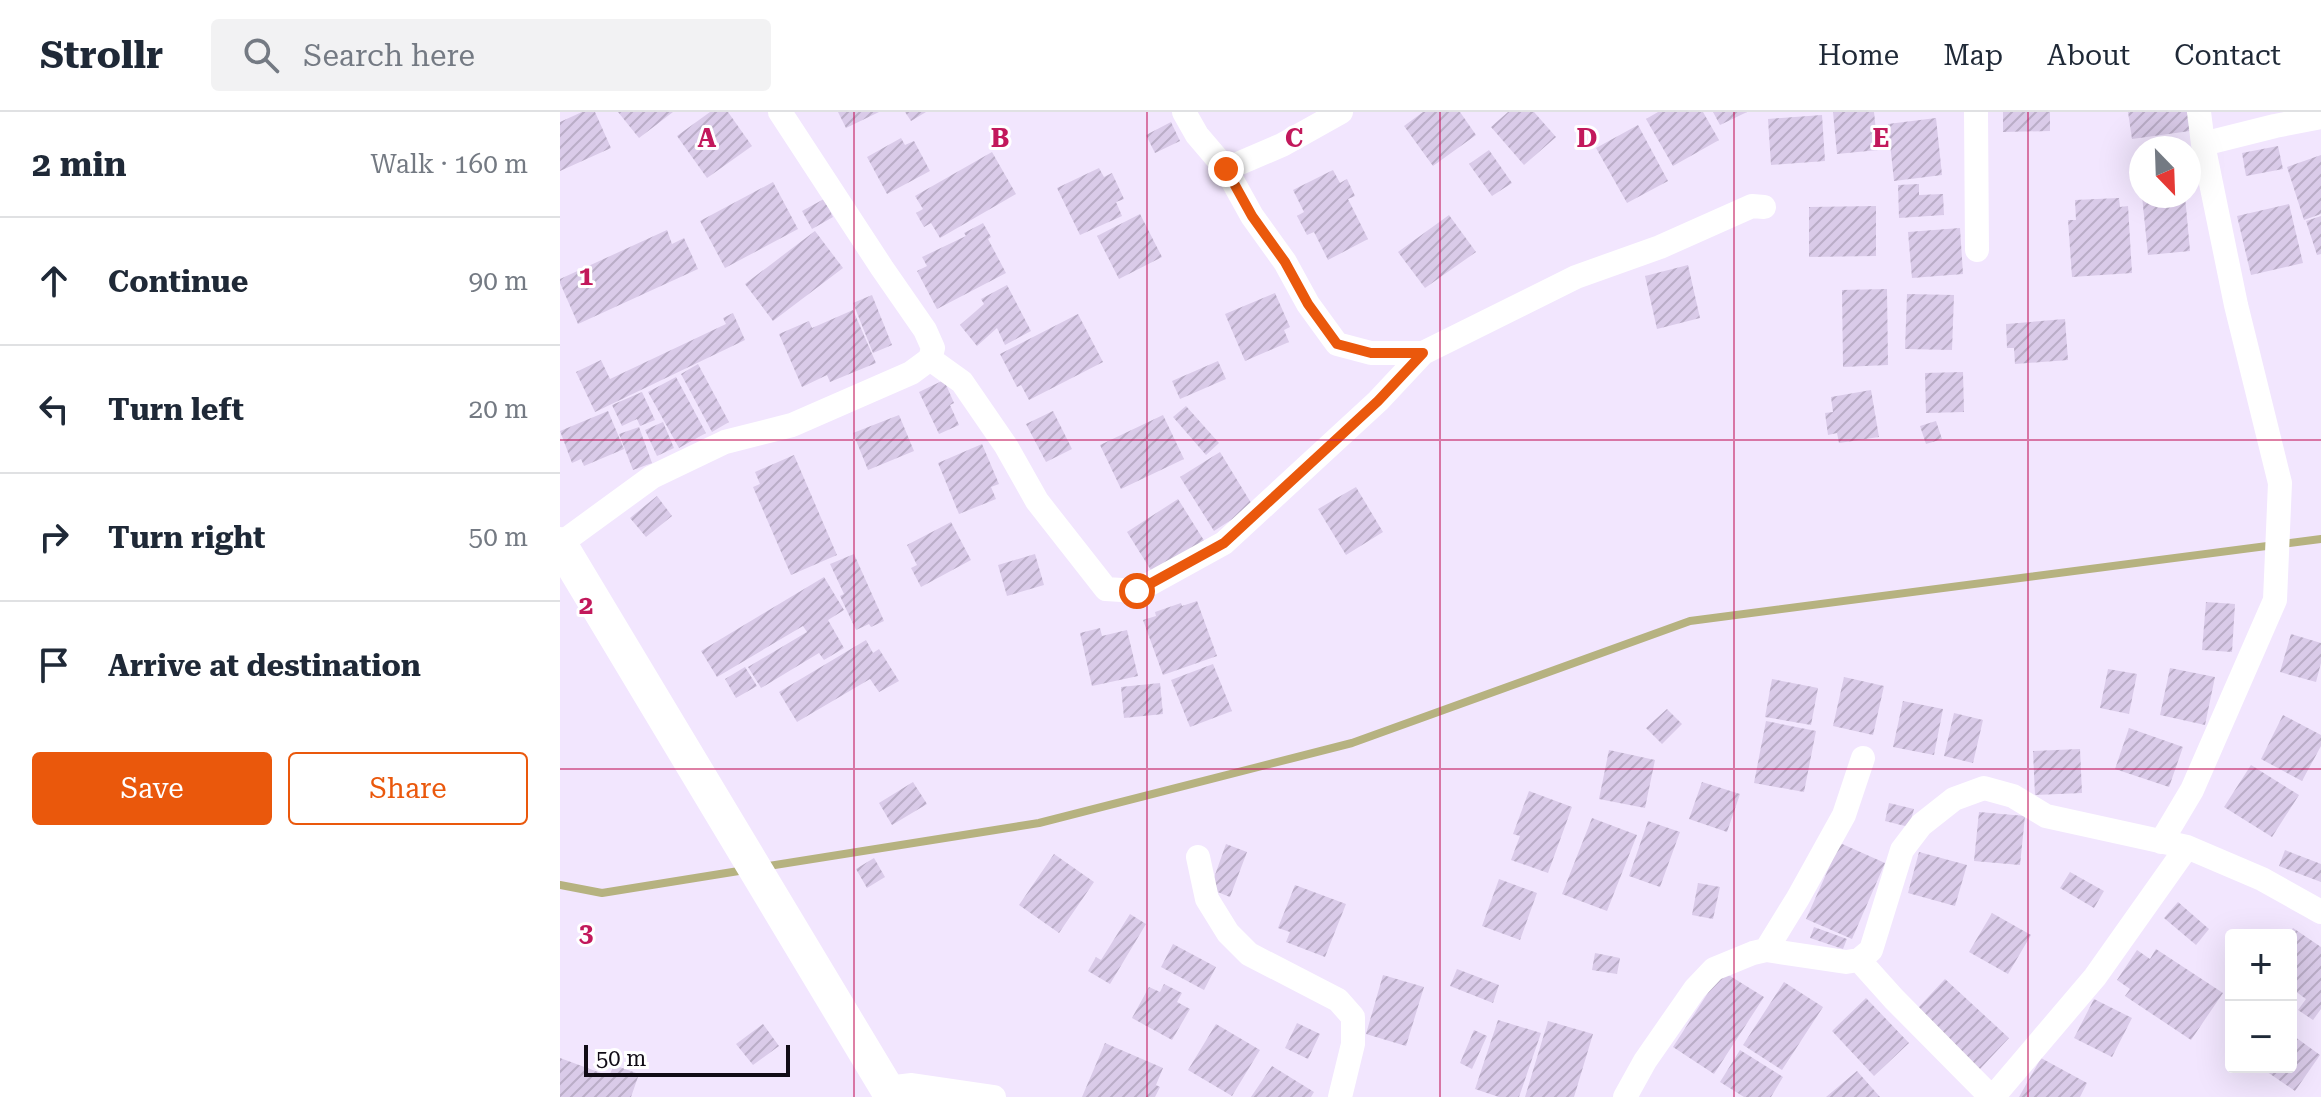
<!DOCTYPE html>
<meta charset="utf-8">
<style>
:root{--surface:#fff;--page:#f2f2f3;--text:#1f2937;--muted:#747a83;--line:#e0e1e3;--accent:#ea580c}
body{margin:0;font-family:"Roboto Serif",serif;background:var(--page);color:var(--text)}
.controls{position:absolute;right:24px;bottom:24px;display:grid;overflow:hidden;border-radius:8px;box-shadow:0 8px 32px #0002}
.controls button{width:72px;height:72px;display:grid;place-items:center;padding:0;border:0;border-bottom:2px solid var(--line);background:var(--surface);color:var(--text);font:40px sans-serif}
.compass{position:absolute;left:1569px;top:24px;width:72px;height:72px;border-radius:50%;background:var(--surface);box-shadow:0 8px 32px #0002;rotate:157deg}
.scale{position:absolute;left:24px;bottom:20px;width:206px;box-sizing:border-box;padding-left:8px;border:4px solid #110c16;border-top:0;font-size:22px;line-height:28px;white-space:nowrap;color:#110c16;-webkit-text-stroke:6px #fff;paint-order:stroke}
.stop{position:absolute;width:24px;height:24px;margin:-18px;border:6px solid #ea580c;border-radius:50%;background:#fff}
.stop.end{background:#ea580c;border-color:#fff;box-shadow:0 2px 8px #0008}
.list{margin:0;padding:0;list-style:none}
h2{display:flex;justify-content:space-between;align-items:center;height:104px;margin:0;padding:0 32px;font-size:34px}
h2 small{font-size:26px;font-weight:400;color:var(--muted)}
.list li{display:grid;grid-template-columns:52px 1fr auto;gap:24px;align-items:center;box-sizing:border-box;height:128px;padding:0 32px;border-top:2px solid var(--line)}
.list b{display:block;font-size:30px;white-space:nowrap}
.list em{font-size:26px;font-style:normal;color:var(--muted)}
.actions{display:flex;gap:16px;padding:24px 32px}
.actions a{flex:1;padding:18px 0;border:2px solid var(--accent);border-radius:8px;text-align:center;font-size:28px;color:var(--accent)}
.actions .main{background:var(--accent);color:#fff}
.icon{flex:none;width:44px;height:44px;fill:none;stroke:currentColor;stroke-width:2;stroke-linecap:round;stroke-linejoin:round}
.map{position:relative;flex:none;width:1761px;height:985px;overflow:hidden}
header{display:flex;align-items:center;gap:48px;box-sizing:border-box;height:112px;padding:0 40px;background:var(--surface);border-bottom:2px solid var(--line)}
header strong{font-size:38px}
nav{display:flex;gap:44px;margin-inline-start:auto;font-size:28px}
.search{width:560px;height:72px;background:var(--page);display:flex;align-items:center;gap:20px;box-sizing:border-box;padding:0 28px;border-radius:8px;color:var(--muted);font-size:30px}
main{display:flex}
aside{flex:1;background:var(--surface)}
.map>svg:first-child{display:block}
</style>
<header>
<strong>Strollr</strong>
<div class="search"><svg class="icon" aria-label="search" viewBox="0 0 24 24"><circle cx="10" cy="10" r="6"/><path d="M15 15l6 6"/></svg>Search here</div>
<nav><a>Home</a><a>Map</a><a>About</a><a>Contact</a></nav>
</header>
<main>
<aside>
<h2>2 min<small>Walk · 160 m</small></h2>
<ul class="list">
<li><svg class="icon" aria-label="ahead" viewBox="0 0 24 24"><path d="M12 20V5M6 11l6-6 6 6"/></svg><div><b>Continue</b></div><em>90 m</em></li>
<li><svg class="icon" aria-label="left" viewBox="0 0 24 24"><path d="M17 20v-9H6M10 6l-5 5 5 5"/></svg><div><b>Turn left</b></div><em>20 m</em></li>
<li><svg class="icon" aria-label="right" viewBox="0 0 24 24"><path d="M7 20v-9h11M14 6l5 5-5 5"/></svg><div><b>Turn right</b></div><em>50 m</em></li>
<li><svg class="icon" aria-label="arrive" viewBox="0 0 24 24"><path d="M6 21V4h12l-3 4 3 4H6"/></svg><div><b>Arrive at destination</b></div></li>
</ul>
<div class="actions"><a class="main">Save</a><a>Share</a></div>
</aside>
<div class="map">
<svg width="1761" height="985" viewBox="0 0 1761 985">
<defs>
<pattern id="building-hatch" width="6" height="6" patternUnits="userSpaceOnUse" patternTransform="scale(2)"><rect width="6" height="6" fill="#dacbe9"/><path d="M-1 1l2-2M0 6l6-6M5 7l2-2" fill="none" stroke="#baadc7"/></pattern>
</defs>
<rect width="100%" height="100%" fill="#f2e6fe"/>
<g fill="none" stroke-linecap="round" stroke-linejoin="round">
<path stroke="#b6b280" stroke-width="8" d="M202,755l277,-44 313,-80 338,-122 631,-82
M0,773l42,8 143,-23"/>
</g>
<path fill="url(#building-hatch)" d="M22,0h13l16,36 -51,23v-49z
M58,0h55l-34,26z
M150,0h18l24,34 -45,32 -30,-42z
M278,0h41l-33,16z
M345,0h21l-15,9z
M863,0h37l16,23 -43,31 -29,-40z
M948,0h26l22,25 -32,28 -33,-38z
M1098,0h45l16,28 -46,26 -27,-47z
M1153,0h34l-27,13z
M1273,0h41l4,38 -41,4z
M1443,0h47v19l-47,1z
M1568,0h60l2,19 -58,8z
M1262,3l3,46 -54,4 -3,-46z
M1376,6l6,57 -48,6 -6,-57z
M611,10l9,19 -25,12 -9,-18z
M1078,13l30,56 -41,22 -31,-55z
M341,26l4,7 9,-4 16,30 -43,23 -20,-37z
M1718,34l5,23 -37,7 -4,-23z
M929,38l23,33 -20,13 -23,-32z
M432,40l24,42 -76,44 -9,-15 -7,4 -8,-14 7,-4 -8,-13z
M1761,43v59l-17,6 -17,-53z
M539,56l5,9 8,-4 12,26 -8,3 6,14 -42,19 -23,-47z
M773,58l7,13 7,-4 8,17 -7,3 20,40 -40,21 -14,-28 -7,3 -10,-19 7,-4 -11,-22z
M213,70l25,47 -73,39 -25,-47z
M1359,72v11l24,-1 1,21 -45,3 -1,-33z
M1582,84h43l5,55 -42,4z
M1559,86l1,9 8,-1 4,67 -60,4 -4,-57h8l-1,-20z
M264,87l9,18 -21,12 -10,-18z
M1729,92l14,59 -52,12 -14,-59z
M1316,94v50l-67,1v-50z
M580,102l22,43 -43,22 -22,-43z
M889,103l27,37 -51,36 -27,-36z
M1761,104v38l-4,1 -11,-34z
M423,111l8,14 -3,2 18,34 -69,36 -20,-38 10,-5 -5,-9 44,-21 -2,-3z
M1400,116l3,46 -51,4 -4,-46z
M107,118l5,14 12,-6 14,31 -120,55 -18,-41v-4z
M255,119l28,37 -70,53 -28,-37z
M1128,153l12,53 -43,11 -12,-53z
M447,173l24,46 -26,14 -8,-17 -20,18 -17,-21 24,-21 -3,-5z
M1327,177l1,76 -45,2 -1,-77z
M715,181l15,34 -6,3 5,12 -44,19 -20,-47z
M1347,182l47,1 -2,55 -47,-1z
M312,183l20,50 -19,8 -20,-50z
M293,198l23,53 -46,19 -3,-7 -25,12 -23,-53 30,-13 3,7z
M173,201l12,27 -150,72 -19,-40 25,-12 9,19 116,-55 -3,-6z
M518,202l25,48 -74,38 -8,-15 -4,2 -17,-33z
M1505,207l3,41 -53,4 -1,-16h-7l-1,-24z
M658,249l8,18 -46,20 -8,-18z
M138,252l31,58 -17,10 -31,-58z
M1403,260l1,40 -38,1 -1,-40z
M116,265l30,56 -27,15 -31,-56z
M384,268l10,23 -4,2 9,20 -20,9 -20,-42z
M1311,278l8,47 -40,6 -2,-10 -9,2 -3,-22 8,-1 -2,-15z
M82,280l13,28 -15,6 -3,-7 -15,7 -10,-21z
M626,294l33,37 -13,12 -33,-38z
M48,299l16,38 -40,17 -3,-7 -9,4 -12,-32z
M493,299l19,38 -26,13 -20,-38z
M339,303l15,36 -46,19 -15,-37z
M603,303l21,44 -63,30 -21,-44z
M1376,309l6,18 -16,5 -6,-18z
M103,310l11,26 -17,8 -12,-26z
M79,315l13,36 -19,7 -14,-36z
M422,332l17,40 -8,3 5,12 -37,15 -21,-51z
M660,340l33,54 -39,25 -34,-54z
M234,343l43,100 -46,20 -38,-88 7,-3 -5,-12z
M796,375l27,45 -37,23 -28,-46z
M97,384l15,20 -26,21 -16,-19z
M618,387l27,43 -51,33 -27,-43z
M391,410l20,38 -50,27 -10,-19 6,-3 -10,-20z
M294,442l30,67 -13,6 -2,-3 -13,6 -16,-34 4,-2 -14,-30z
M475,442l9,31 -37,11 -9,-31z
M264,465l20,33 -16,10 16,28 -20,12 -5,-7 -58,35 -13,-21 59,-35 -4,-6 -86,51 -16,-26z
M637,489l20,55 -54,19 -20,-55 13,-4 -1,-4 26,-9 1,3z
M1646,490l29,2 -3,48 -30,-2z
M540,516l2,8 25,-6 11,46 -46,10 -12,-53z
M1731,522l30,9v20l-5,19 -36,-10z
M306,528l7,13 6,-4 20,32 -20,11 -9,-13 -73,43 -18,-30z
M653,552l19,47 -42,16 -19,-47z
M185,555l12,19 -21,12 -11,-19z
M1610,556l45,9 -10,48 -45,-10z
M1548,557l29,5 -8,40 -29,-6z
M1284,565l40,9 -11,49 -40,-9z
M1212,567l46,9 -7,37 -46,-8z
M600,571l3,31 -39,4 -3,-31z
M1343,589l40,8 -9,46 -41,-8z
M1107,597l15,15 -20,20 -16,-16z
M1394,601l29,7 -10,43 -29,-7z
M1723,603l38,20v11l-19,35 -41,-22z
M1206,609l50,10 -12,61 -50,-9z
M1569,616l54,19 -14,40 -54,-18z
M1520,637l2,44 -47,2 -2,-44z
M1049,638l46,10 -10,48 -46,-9z
M1691,653l48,30 -27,42 -48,-30z
M353,670l14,22 -35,21 -13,-22z
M1142,670l38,12 -13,38 -38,-13z
M969,679l43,16 -24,66 -37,-13 9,-24 -7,-2z
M1329,691l25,6 -5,18 -24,-6z
M1419,700l46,4 -5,49 -46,-4z
M1032,706l45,17 -30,76 -45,-17z
M1088,709l32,11 -20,55 -31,-11z
M1280,731l45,20 -33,76 -46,-20z
M666,732l21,8 -17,45 -20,-8z
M1725,738l36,14v18l-42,-16z
M1359,740l48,13 -12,41 -47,-13z
M494,742l40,28 -35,51 -40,-28z
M314,746l11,19 -18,11 -11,-19z
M1510,760l34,19 -10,17 -34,-20z
M939,767l38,14 -17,47 -38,-14z
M1138,771l22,4 -7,32 -21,-4z
M735,773l51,19 -21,53 -39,-15 4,-10 -12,-4z
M1618,790l31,27 -13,16 -32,-27z
M1432,801l39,22 -23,39 -39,-22z
M570,802l16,10 -36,60 -22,-13 8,-14 5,3z
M1254,815l33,12 -4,10 -33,-11z
M1733,816l28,19v62l-8,11 -15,-10 8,-11 -15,-11v-53h-3z
M613,832l43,23 -12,23 -43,-23z
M1596,837l67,44 -32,47 -66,-44 5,-7 -13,-9 20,-30 13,9z
M1035,841l25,5 -3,16 -25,-4z
M897,857l42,16 -6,18 -43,-17z
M1162,859l42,26 -50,77 -41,-27z
M823,863l41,12 -18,59 -40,-12z
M1385,867l64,59 -30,32 -64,-59z
M1224,870l39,25 -41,63 -39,-25z
M604,872l18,9 -5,9 13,7 -18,31 -40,-22 17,-31 11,5z
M1306,886l43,45 -35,33 -42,-45z
M1534,887l38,19 -20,39 -38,-19z
M938,908l43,13 -22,64h-20l-24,-8z
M988,909l45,13 -19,63h-49z
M737,911l23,11 -12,25 -23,-11z
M203,912l16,22 -26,19 -17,-21z
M656,912l44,26 -28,46 -44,-26z
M914,918l13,6 -15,33 -12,-6z
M1731,922l29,21 -25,36 -35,-24h31z
M545,931l58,25 -7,17 4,2 -5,10h-73z
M1180,938l43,27 -12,20h-27l-24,-15z
M0,946l49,18 5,-11 25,9 -8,23h-71z
M1481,946l46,25 -7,14h-61z
M712,954l42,26 -3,5h-60z
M1297,959l23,26h-54z"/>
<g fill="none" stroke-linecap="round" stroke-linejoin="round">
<path stroke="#fff" stroke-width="24" d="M624,0l13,23 29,34 26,47 33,46 23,42 29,40 34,9h52l153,-76 84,-30 92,-41 12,1
M1416,0l1,138
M1643,32l72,-18 46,-9
M666,57l56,-24 59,-33
M370,247l32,23 44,64 31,55 69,88 31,2 87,-48 154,-142 45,-48
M0,432l92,-67 73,-35 67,-17 119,-52 19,-14 3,-11 -8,-18 -43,-62 -102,-156
M1601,730l31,-52 83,-190 5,-117 -44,-178 -33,-161 -4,-32
M638,745l9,42 21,34 21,21 89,46 15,17v27l-13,53
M1206,838l32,-52 46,-83 19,-57
M1299,848l35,39 97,98
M327,976l25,-3 82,12
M1065,985l20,-36 50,-72 19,-20 39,-16 13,-3 80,12 13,-2 12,-10 31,-100 19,-25 33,-26 30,-11 29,8 33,20 141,31 75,32 59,33
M1433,985l102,-120 92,-130"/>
<path stroke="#fff" stroke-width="34" d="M0,432l332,553"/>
</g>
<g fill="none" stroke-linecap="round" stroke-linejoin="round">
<path stroke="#ea580c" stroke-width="10" d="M577,479l87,-48 154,-142 45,-48h-52l-34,-9 -29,-40 -23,-42 -33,-46 -26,-47"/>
</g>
<path fill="none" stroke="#c2185b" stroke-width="2" stroke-opacity="0.55" d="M294,0v985M587,0v985M880,0v985M1174,0v985M1468,0v985M0,328h1761M0,657h1761"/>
<g font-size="26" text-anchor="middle" font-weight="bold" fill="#c2185b" stroke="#fff" stroke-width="6" stroke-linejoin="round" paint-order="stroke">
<text x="147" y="35">A</text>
<text x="440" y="35">B</text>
<text x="734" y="35">C</text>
<text x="1027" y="35">D</text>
<text x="1321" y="35">E</text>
<text x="26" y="173">1</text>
<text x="26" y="502">2</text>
<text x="26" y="830">3</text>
</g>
</svg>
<div class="controls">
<button>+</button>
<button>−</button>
</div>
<svg class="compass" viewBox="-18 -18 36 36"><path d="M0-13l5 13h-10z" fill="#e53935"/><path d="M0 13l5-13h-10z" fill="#747a83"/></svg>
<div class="scale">50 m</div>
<div class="stop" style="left:577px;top:479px"></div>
<div class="stop end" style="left:666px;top:57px"></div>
</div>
</main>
